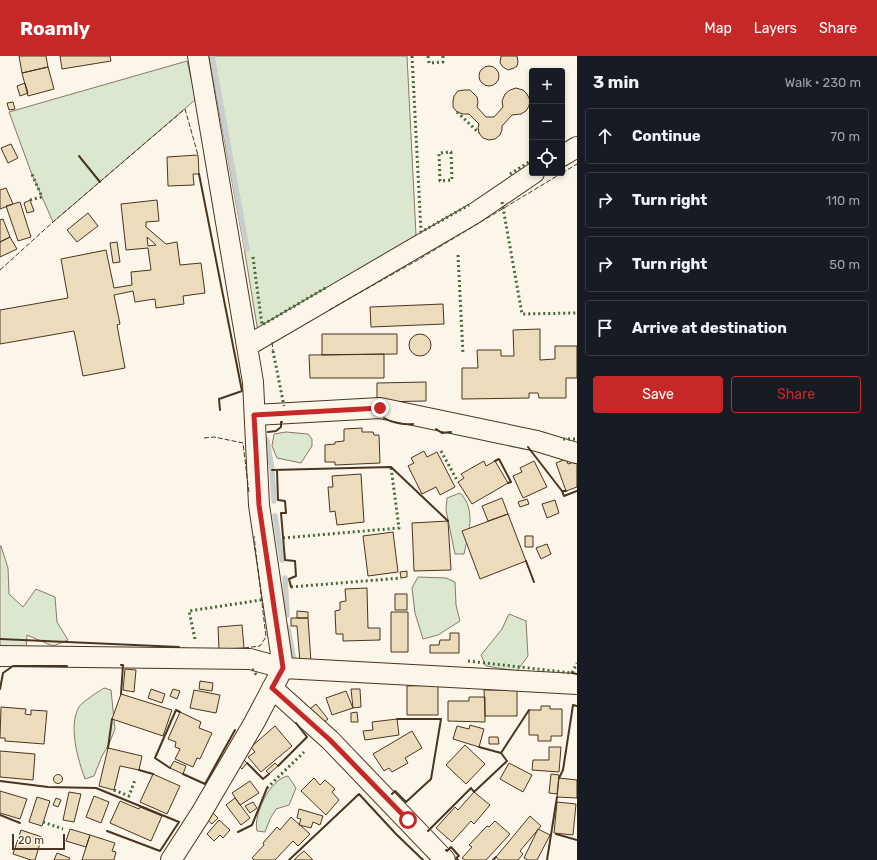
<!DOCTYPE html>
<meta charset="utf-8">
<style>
:root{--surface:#171b24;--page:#242831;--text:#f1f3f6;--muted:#9ea1a6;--line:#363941;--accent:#c62828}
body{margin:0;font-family:Rubik,sans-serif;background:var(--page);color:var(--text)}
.controls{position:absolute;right:12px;top:12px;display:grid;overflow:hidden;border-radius:4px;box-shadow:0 2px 6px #0003}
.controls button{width:36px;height:36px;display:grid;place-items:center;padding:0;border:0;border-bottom:1px solid var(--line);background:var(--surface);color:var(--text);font:20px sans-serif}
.scale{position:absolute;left:12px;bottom:10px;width:53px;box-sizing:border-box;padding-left:4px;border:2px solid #4a3520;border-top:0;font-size:11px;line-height:14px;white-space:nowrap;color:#4a3520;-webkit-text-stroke:3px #fbf6e9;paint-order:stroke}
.stop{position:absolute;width:12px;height:12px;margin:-9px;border:3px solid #c62828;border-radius:50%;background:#fff}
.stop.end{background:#c62828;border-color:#fff;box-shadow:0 1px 4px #0008}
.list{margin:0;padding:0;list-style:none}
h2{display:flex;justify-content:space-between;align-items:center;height:52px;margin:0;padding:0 16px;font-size:17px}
h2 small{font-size:13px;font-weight:400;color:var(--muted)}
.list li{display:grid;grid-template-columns:26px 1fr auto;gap:12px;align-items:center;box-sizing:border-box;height:56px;margin:0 8px 8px;padding:0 8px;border:1px solid var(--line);border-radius:4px}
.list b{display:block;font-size:15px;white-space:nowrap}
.list em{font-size:13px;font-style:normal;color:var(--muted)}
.actions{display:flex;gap:8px;padding:12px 16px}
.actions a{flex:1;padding:9px 0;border:1px solid var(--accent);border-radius:4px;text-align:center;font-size:14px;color:var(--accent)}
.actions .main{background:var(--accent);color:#fff}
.icon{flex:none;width:22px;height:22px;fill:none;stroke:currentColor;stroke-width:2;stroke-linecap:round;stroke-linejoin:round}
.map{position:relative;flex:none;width:577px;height:804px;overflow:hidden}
header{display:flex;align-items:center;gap:24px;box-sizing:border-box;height:56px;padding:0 20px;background:var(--accent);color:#fff}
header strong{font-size:19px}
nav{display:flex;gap:22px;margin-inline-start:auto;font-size:14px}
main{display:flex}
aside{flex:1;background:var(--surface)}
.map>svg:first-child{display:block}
</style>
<header>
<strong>Roamly</strong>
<nav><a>Map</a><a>Layers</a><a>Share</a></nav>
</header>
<main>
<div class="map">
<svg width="577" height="804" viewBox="0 0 577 804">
<rect width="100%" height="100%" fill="#fbf6e9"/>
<path fill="#dce7d0" stroke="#887966" d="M209,0h198l9,179 -82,52 -76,45 -14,-85z
M187,5l9,38 -143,123 -22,-50 -22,-60z
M286,376l22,2 4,5v7l-11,17 -24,-5 -5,-12 2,-12z
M460,437c17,17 8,41 4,61h-9l-9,-44 1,-12z
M0,490h1l7,22 1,26 14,13 13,-18 19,8 2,25 11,18 -15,6 -26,-11 -1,15 -26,5z
M418,521l28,1 9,4 1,23 4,16 -22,14 -15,4 -8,-26 -3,-25z
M509,558l17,7 2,35 -11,15 -31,-5 -5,-11 21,-26z
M104,632l7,2 4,39 -6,15 -7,12 -8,20 -9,3c-7,-19 -17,-53 -6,-72 4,-6 19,-15 25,-19z
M288,720l8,12 -7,17 -13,4 -6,10 -5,13 -8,-1c-4,-16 13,-52 31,-55z"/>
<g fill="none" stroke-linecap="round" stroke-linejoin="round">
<path stroke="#c9cecd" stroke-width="5.5" d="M212,0l35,193
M267,384l5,30 2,31
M275,460l7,44
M285,522l2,37
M288,572l6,34"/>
</g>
<path fill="#ecdcbc" stroke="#4a3520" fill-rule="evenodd" d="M19,0h27l2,11 -26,6z
M60,0h50l1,5 -49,8z
M501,0h16l1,6 -1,4 -3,2 -6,2 -5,-3 -3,-4z
M479 20a10 10 0 1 1 20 0a10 10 0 1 1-20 0Z
M48,11l6,22 -26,7 -6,-23z
M25,27l3,10 -8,3 -3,-10z
M516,32l7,2 4,4 3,6 -1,6 -3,5 -5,3 -9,1 -10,11v4l-2,5 -5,4 -6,1 -6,-2 -4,-5 -1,-5 1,-4 -10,-10h-6l-6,-2 -4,-5v-6l1,-5 4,-5 6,-1h6l7,7 1,5 -1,5 9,10h8l9,-10 -1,-6 3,-7 5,-4z
M13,46l2,7 -6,1 -2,-7z
M11,88l7,14 -10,5 -7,-15z
M198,99l1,19h-6l1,11 -26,1 -1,-29z
M6,132l7,16 -13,5v-19z
M30,144l4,11 -7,2 -3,-10z
M157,144l2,21 -13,1v5l20,17 11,-2 3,23 21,-2 4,30 -22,3 1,8 -28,4 -1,-9 -20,3 -2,-11 -19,4 6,29 -3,1 8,43 -42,8 -9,-45 -74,13v-34l68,-12 -7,-39 45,-9 8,38 18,-3 -1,-13 20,-2 -3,-22 -22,2 -5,-46zM147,181l9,8 -8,1z
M20,146l11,35 -13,4 -12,-35z
M88,157l10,13 -21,16 -10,-12z
M3,163l7,18 -10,5v-22z
M10,181l7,12 -17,8v-15z
M117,186l3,20 -7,1 -3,-20z
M443,248l1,20 -73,3 -1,-20z
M540,273v31l15,-1v-13h22v32h-11v20h-27l-1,-5h-9v5l-67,1v-31h16l-1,-18h24v6h13l-1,-26z
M409 289a11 11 0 1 1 22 0a11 11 0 1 1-22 0Z
M322,278h75v20l-75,1z
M384,298v24h-74l-1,-23z
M426,326v19l-49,1v-19z
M362,372v4h11l1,3h5l1,28 -45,2v-3h-10v-17l10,-1v-2l9,-1v-12z
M424,395l3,6 10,-5 18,35 -15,8 -4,-8 -14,7 -14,-28 6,-3 -3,-5z
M566,403l2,5 9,-3v26l-11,4 -10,-28z
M484,405l2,5 9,-5 13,22 -36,21 -14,-22 6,-4 -3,-4z
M534,405l13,26 -24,11 -10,-22 9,-4 -2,-4z
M361,418l3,48 -27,3 -2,-14 -5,1 -2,-25h5l-1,-11z
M502,442l6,16 -20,7 -6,-15z
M527,443l2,5 -9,3 -2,-5z
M555,444l4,13 -12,5 -5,-14z
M508,458l18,47 -46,18 -18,-48z
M448,465l3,49 -37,1 -2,-48z
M393,476l5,40 -30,4 -5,-40z
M525,480h8v11h-8z
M547,488l4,10 -10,5 -5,-11z
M407,515v6l-6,1 -1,-6z
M367,532l1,40h12v12l-37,1v-7h-7l-1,-23 5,-1v-8l6,-1 -1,-12z
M395,538h12v16h-12z
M297,555l11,1v6h-11z
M391,556h17v40h-17z
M291,562h17l3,44h-11l-3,-36h-6z
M242,569l2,23 -25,1 -1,-22z
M450,577h9v20h-29v-8h9l1,-5h10z
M125,613l11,1 -2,22 -11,-2z
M200,625l13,2 -1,8 -13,-2z
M438,629v30h-31v-29z
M151,633l14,5 -3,9 -14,-5z
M173,633l7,2 -3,8 -7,-3z
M351,633h9l1,18 -8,1z
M194,634l26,5 -4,18 -26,-5z
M484,634h33v26h-32z
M346,635l7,17 -21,7 -6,-17z
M121,638l51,16 -9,26 -51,-17z
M469,641h16v25l-37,-1v-20h21z
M316,648l12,15 -10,8 -12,-15z
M541,650h9v3h12v27h-11v5h-13v-6h-9v-25h12z
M1,651l25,2 -1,5 6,1v-5l16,1 -3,33 -39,-3v-3h-5z
M180,656l21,10 -2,6 13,5 -12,26 -3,-1 -4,9 -18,-8 5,-10 -5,-2 1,-5 -8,-3z
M357,656l1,10h-7v-9z
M397,663l2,16 -34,5 -2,-9 10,-1 -1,-8z
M470,669l14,4 -5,18 -26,-8 4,-13 12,3z
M275,670l17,20 -31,26 -13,-15 7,-5 -4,-5z
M412,675l10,17 -17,10 3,5 -16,9 -3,-4 -5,3 -11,-17z
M489,681h9l1,7h-10z
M465,689l20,19 -19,20 -20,-19z
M549,691h12l-2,25 -27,-2 1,-10h16z
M108,692l34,8 -3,14 -19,-4 -6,24 -15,-4z
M0,695l35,3 -2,26 -33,-3z
M241,701l6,6 -5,6 -7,-7z
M174,705l12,5 -3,8 -13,-6z
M275,707l3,3 -9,8 -3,-3z
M509,707l23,12 -9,17 -23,-13z
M153,718l27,12 -13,28 -27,-12z
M551,718l8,1 -2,19 -8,-1z
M53.5 723a4.5 4.5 0 1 1 9 0a4.5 4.5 0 1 1-9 0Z
M314,722l6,7 5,-5 10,9 -3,3 7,8 -13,15 -25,-24z
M559,722l18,2v18l-20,-1z
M250,725l9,12 -19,12 -8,-12z
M0,735l27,8 -7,20 -20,-6z
M69,736l12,2 -7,28 -11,-2z
M474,736l16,13 -16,19 -3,-3 -19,21 -16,-14 19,-21 3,3z
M94,740l15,6 -8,21 -15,-6z
M37,741l13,4 -8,25 -13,-4z
M56,742l5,2 -3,7 -5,-2z
M235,742l15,20 -9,7 -15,-20z
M120,745l19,8 1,-2 22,9 -11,25 -41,-18z
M253,746l4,6 -7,5 -5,-7z
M557,746l19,2 -3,31 -19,-2z
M299,753l24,7 -3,9 -7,-3 -2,6 -12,-3 2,-6 -4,-1z
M212,756l6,6 -6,6 -6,-5z
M530,760l11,10 -21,25 3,3 -5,6h-19l-3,-3z
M291,761l19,17 -12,12 -5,-5 -18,19h-21l-2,-2 12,-13 -1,-2 14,-16 3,3z
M219,764l11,10 -7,8 -3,-3 -6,6 -7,-7z
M495,765l15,13 -24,26h-21l-3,-2 10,-11 -3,-2 18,-19 2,1z
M70,773l20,6 -4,12 -20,-6z
M538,773l12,6 -13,25h-9l-4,-2z
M21,774l21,7 -7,23h-4l-18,-6z
M90,779l25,8 -3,8 4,1 -2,8h-32z
M304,795l9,9h-19l4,-4z
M57,797l13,5 -1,2h-15z"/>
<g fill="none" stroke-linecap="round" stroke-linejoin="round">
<g stroke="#4a3520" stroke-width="22">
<path id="minor" d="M562,100l15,-9
M247,290l228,-133 59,-40
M255,359l125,-7 157,33 39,12
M0,600l250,3 33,9 294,16
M272,632l58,52 115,120
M171,804l29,-45 54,-92 29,-55 -24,-163 -6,-123 -55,-326"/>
</g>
<use href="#minor" stroke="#fbf6e9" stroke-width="20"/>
<path stroke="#436837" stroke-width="3" stroke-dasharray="2 3" stroke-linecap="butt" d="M412,0l9,176 48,-27
M428,0l1,7 14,-1v-6
M457,56l22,21
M451,96l1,28 -12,1 -1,-28z
M510,118l19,-12
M30,144l12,-3 -11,-25
M502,146l20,112 55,-1
M458,199l5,99
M253,201l9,68 65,-38
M273,295l11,55
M563,383h14
M441,395l17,31
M283,482l116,-10 -8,-61
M291,531l110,-9
M195,583l-6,-28 72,-11
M468,605l104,12 5,-10
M252,613l6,8
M267,732l37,-36
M114,734l15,6 6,-16
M43,766l20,7"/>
<path stroke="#4a3520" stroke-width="1" stroke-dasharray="5 2" stroke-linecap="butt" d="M562,117l15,-9
M0,214l53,-48 132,-113 13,46
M329,254l87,-49 146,-88
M272,286l1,9
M204,382l10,-1 29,6 6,50
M244,592l16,-2 6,-9 -12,-101"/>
<path stroke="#4a3520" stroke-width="2" d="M79,100l21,26
M199,118l43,217 -23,8 1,11
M384,362c9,5 18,7 29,6
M436,373l6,4 9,-1
M268,376l8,-1 5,-4v-5h1
M528,391l34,44h4
M495,405l4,-2 12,23 -3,1
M272,414l119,-3 57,54
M277,414l1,30 7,1 1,12h-5l4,47 10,1 1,15 -7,3 2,8
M562,435l2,5 13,-5
M526,505l8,21
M0,583l179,8
M572,617l5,1
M0,633l3,-16 10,-7h54
M121,638l2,-29h-2
M479,691l22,6 28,-43
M108,692l4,-29
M247,707l16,16 6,-5
M278,710l29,-29 -11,-14
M170,712l-15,-10 21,-48 4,2
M139,714l14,4
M183,718l22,10 30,-54
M559,722l4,-8 10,-65 4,1
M0,725l48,6 48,1 83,34 -19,29 -53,-20
M392,738l3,-3 11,11 25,-23 10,-60h-44
M0,759l20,8
M428,775l43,-43 3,4 33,-31 -6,-8
M238,776l14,-7 15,-37
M556,778l21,6
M446,794l1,1 4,-4 8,9 -3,2 2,2
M289,804l70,-66 37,40 27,26
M493,804l3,-3
M547,804l10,-63"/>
</g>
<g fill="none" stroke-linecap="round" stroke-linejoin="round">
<path stroke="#c62828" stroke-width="5" d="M380,352l-126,7 5,90 24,163 -11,20 58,52 78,80"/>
</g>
</svg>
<div class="controls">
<button>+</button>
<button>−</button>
<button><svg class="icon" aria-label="locate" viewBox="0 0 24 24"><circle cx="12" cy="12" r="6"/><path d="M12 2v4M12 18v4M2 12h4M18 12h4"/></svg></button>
</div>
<div class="scale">20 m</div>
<div class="stop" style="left:408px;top:764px"></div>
<div class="stop end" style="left:380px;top:352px"></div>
</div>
<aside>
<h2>3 min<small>Walk · 230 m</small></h2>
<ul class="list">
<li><svg class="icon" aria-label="ahead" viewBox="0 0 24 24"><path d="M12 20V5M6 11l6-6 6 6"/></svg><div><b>Continue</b></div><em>70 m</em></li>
<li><svg class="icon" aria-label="right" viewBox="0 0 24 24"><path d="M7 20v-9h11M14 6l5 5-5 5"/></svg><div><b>Turn right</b></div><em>110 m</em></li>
<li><svg class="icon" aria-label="right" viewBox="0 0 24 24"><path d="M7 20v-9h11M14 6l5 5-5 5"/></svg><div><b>Turn right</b></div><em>50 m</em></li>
<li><svg class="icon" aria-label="arrive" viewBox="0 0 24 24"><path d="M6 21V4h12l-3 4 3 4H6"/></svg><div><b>Arrive at destination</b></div></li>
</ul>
<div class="actions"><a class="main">Save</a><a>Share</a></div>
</aside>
</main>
